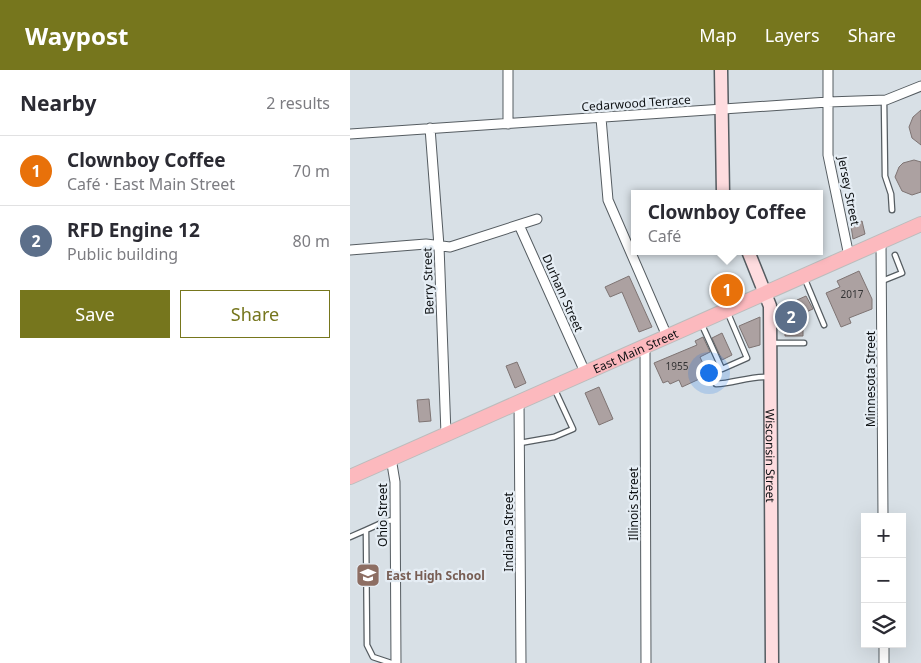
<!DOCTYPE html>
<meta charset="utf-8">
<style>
:root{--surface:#fff;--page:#f2f2f3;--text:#2b2b33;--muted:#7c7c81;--line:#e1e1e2;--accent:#76761d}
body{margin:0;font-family:"Noto Sans",sans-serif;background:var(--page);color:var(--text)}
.controls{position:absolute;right:15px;bottom:15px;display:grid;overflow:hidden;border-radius:0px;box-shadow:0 5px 20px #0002}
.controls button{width:45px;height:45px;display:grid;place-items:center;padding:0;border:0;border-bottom:1px solid var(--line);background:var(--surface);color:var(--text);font:25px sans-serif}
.you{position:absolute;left:358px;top:302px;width:18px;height:18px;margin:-12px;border:4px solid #fff;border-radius:50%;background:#1a73e8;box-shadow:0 0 0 8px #1a73e833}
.badge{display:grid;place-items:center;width:32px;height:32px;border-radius:50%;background:var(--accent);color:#fff;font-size:16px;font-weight:700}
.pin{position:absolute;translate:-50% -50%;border:2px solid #fff;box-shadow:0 1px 5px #0006}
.popup{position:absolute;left:281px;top:120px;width:192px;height:65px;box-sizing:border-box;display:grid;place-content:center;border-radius:0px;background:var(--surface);filter:drop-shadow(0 1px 4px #0005);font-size:16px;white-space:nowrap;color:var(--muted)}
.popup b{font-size:19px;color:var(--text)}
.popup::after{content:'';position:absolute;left:50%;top:100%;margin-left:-10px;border:10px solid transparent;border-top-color:var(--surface)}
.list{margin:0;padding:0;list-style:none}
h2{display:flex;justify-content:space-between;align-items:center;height:65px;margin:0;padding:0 20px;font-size:21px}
h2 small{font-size:16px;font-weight:400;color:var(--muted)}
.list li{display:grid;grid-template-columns:32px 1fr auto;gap:15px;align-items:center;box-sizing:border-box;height:70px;padding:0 20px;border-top:1px solid var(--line)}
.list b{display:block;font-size:19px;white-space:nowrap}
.list p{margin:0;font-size:16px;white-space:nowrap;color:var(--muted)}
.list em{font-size:16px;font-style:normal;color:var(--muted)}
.actions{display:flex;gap:10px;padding:15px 20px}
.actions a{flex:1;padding:11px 0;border:1px solid var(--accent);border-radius:0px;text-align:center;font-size:18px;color:var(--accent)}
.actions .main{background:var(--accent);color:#fff}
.icon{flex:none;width:28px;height:28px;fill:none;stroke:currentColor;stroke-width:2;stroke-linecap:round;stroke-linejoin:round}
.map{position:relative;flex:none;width:571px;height:593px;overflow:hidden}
header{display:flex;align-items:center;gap:30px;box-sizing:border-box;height:70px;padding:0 25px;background:var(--accent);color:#fff}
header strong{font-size:24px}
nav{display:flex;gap:28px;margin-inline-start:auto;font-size:18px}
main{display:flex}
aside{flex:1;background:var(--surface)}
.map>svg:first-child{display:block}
</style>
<header>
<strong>Waypost</strong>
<nav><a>Map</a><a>Layers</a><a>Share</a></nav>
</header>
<main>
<aside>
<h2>Nearby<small>2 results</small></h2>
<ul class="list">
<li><span class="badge" style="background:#e8710a">1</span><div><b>Clownboy Coffee</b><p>Café · East Main Street</p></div><em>70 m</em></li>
<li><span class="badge" style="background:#5c6f8a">2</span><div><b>RFD Engine 12</b><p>Public building</p></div><em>80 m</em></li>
</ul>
<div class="actions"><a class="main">Save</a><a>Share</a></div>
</aside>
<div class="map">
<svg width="571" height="593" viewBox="0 0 571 593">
<rect width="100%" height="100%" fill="#d8e0e6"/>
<path fill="#aca1a1" stroke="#7e7473" d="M571,40v35l-9,-7 -3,-11 4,-10z
M564,90l7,2v30l-9,3 -10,-4 -7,-14 4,-10 4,-4z
M512,151l3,13 -12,5 -2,-13z
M509,201l13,28v10l-23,9 2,5 -10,4 -15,-34 14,-6 -3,-6z
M279,206l23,51 -13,5 -17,-40 -12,5 -5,-10z
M456,226l7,13 -30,13v-12l17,-2 -3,-8z
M410,247v28l-11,3 -10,-22z
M435,254h18v12h-18z
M372,263l10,22 -10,5 -10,-22z
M353,267l7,15 -10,5 8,18 -26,12 -3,-7 -9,4 -2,-3 -5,2 -9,-20 43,-18 -2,-4z
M167,292l9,21 -11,5 -9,-22z
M249,317l14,32 -14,6 -14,-32z
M79,329l2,22 -12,1 -2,-22z"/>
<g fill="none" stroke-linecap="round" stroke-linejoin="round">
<g stroke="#555c61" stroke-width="7">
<path id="lane" d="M534,30l1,76 6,18 1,16
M454,207l20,48
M532,211l20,-8 -7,-18
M352,255l20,44 25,-11 -20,-47
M422,273h32
M366,314c18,-1 35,-8 53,-7
M170,373l34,-6 19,-8 -19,-41
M0,467l16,-7
M41,593l-18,-6 -6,-12 -1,-115 20,-9 9,-1"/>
</g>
<g stroke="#555c61" stroke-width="11">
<path id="street" d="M158,0v54
M478,0v85l21,101
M251,48l7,82 59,136
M80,58l9,118 7,188
M0,64l478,-32 58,-2 35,-14
M169,155l66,147
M531,172l2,275
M0,180l76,-6 24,3 87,-28
M295,276l1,317
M169,331l2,262
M41,388l4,24 1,181
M534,574v19"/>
</g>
<g stroke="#555c61" stroke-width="15">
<g id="secondary">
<path d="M371,0l2,124"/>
<path id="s1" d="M398,181l22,55 2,357"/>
</g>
</g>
<g stroke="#bbbcbc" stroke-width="16">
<g id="primary">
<path id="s2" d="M0,407l571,-253"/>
</g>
</g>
<use href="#lane" stroke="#fff" stroke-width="4.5"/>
<use href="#street" stroke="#fff" stroke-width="9"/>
<use href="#secondary" stroke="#fedcdf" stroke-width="12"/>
<use href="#primary" stroke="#fcb9be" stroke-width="14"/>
</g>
<defs>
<g id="school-square" transform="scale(1.25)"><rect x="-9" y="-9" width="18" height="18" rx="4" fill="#8d6e63" stroke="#e5edf4"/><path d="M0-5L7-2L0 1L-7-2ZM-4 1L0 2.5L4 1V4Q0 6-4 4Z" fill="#fff"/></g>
</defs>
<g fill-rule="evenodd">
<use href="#school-square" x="18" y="505"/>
</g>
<g text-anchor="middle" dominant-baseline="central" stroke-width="4.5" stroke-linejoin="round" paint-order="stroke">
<g font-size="10" fill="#343435">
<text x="502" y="224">2017</text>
<text x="327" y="296">1955</text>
</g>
<g font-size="12" fill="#0c0f11" stroke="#e5edf4">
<text transform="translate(286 33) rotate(-4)">Cedarwood Terrace</text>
<text transform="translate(499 121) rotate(79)">Jersey Street</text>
<text transform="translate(78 211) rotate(-92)">Berry Street</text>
<text transform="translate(213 223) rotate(66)">Durham Street</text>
<text stroke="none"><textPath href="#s2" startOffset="312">East Main Street</textPath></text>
<text transform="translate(520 309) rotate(-90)">Minnesota Street</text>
<text stroke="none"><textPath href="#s1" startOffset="209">Wisconsin Street</textPath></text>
<text transform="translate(283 434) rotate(-90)">Illinois Street</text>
<text transform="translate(32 445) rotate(-90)">Ohio Street</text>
<text transform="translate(158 462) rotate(-90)">Indiana Street</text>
</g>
<g font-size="12" font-weight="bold" fill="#785e54" stroke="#e5edf4" text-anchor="start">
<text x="36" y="505">East High School</text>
</g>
</g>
</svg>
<div class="controls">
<button>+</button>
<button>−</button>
<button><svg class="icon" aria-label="layers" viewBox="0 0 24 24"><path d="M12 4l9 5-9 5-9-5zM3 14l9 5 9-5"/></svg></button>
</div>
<div class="you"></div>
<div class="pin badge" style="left:377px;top:220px;background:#e8710a">1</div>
<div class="popup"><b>Clownboy Coffee</b>Café</div>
<div class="pin badge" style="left:441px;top:247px;background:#5c6f8a">2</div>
</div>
</main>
